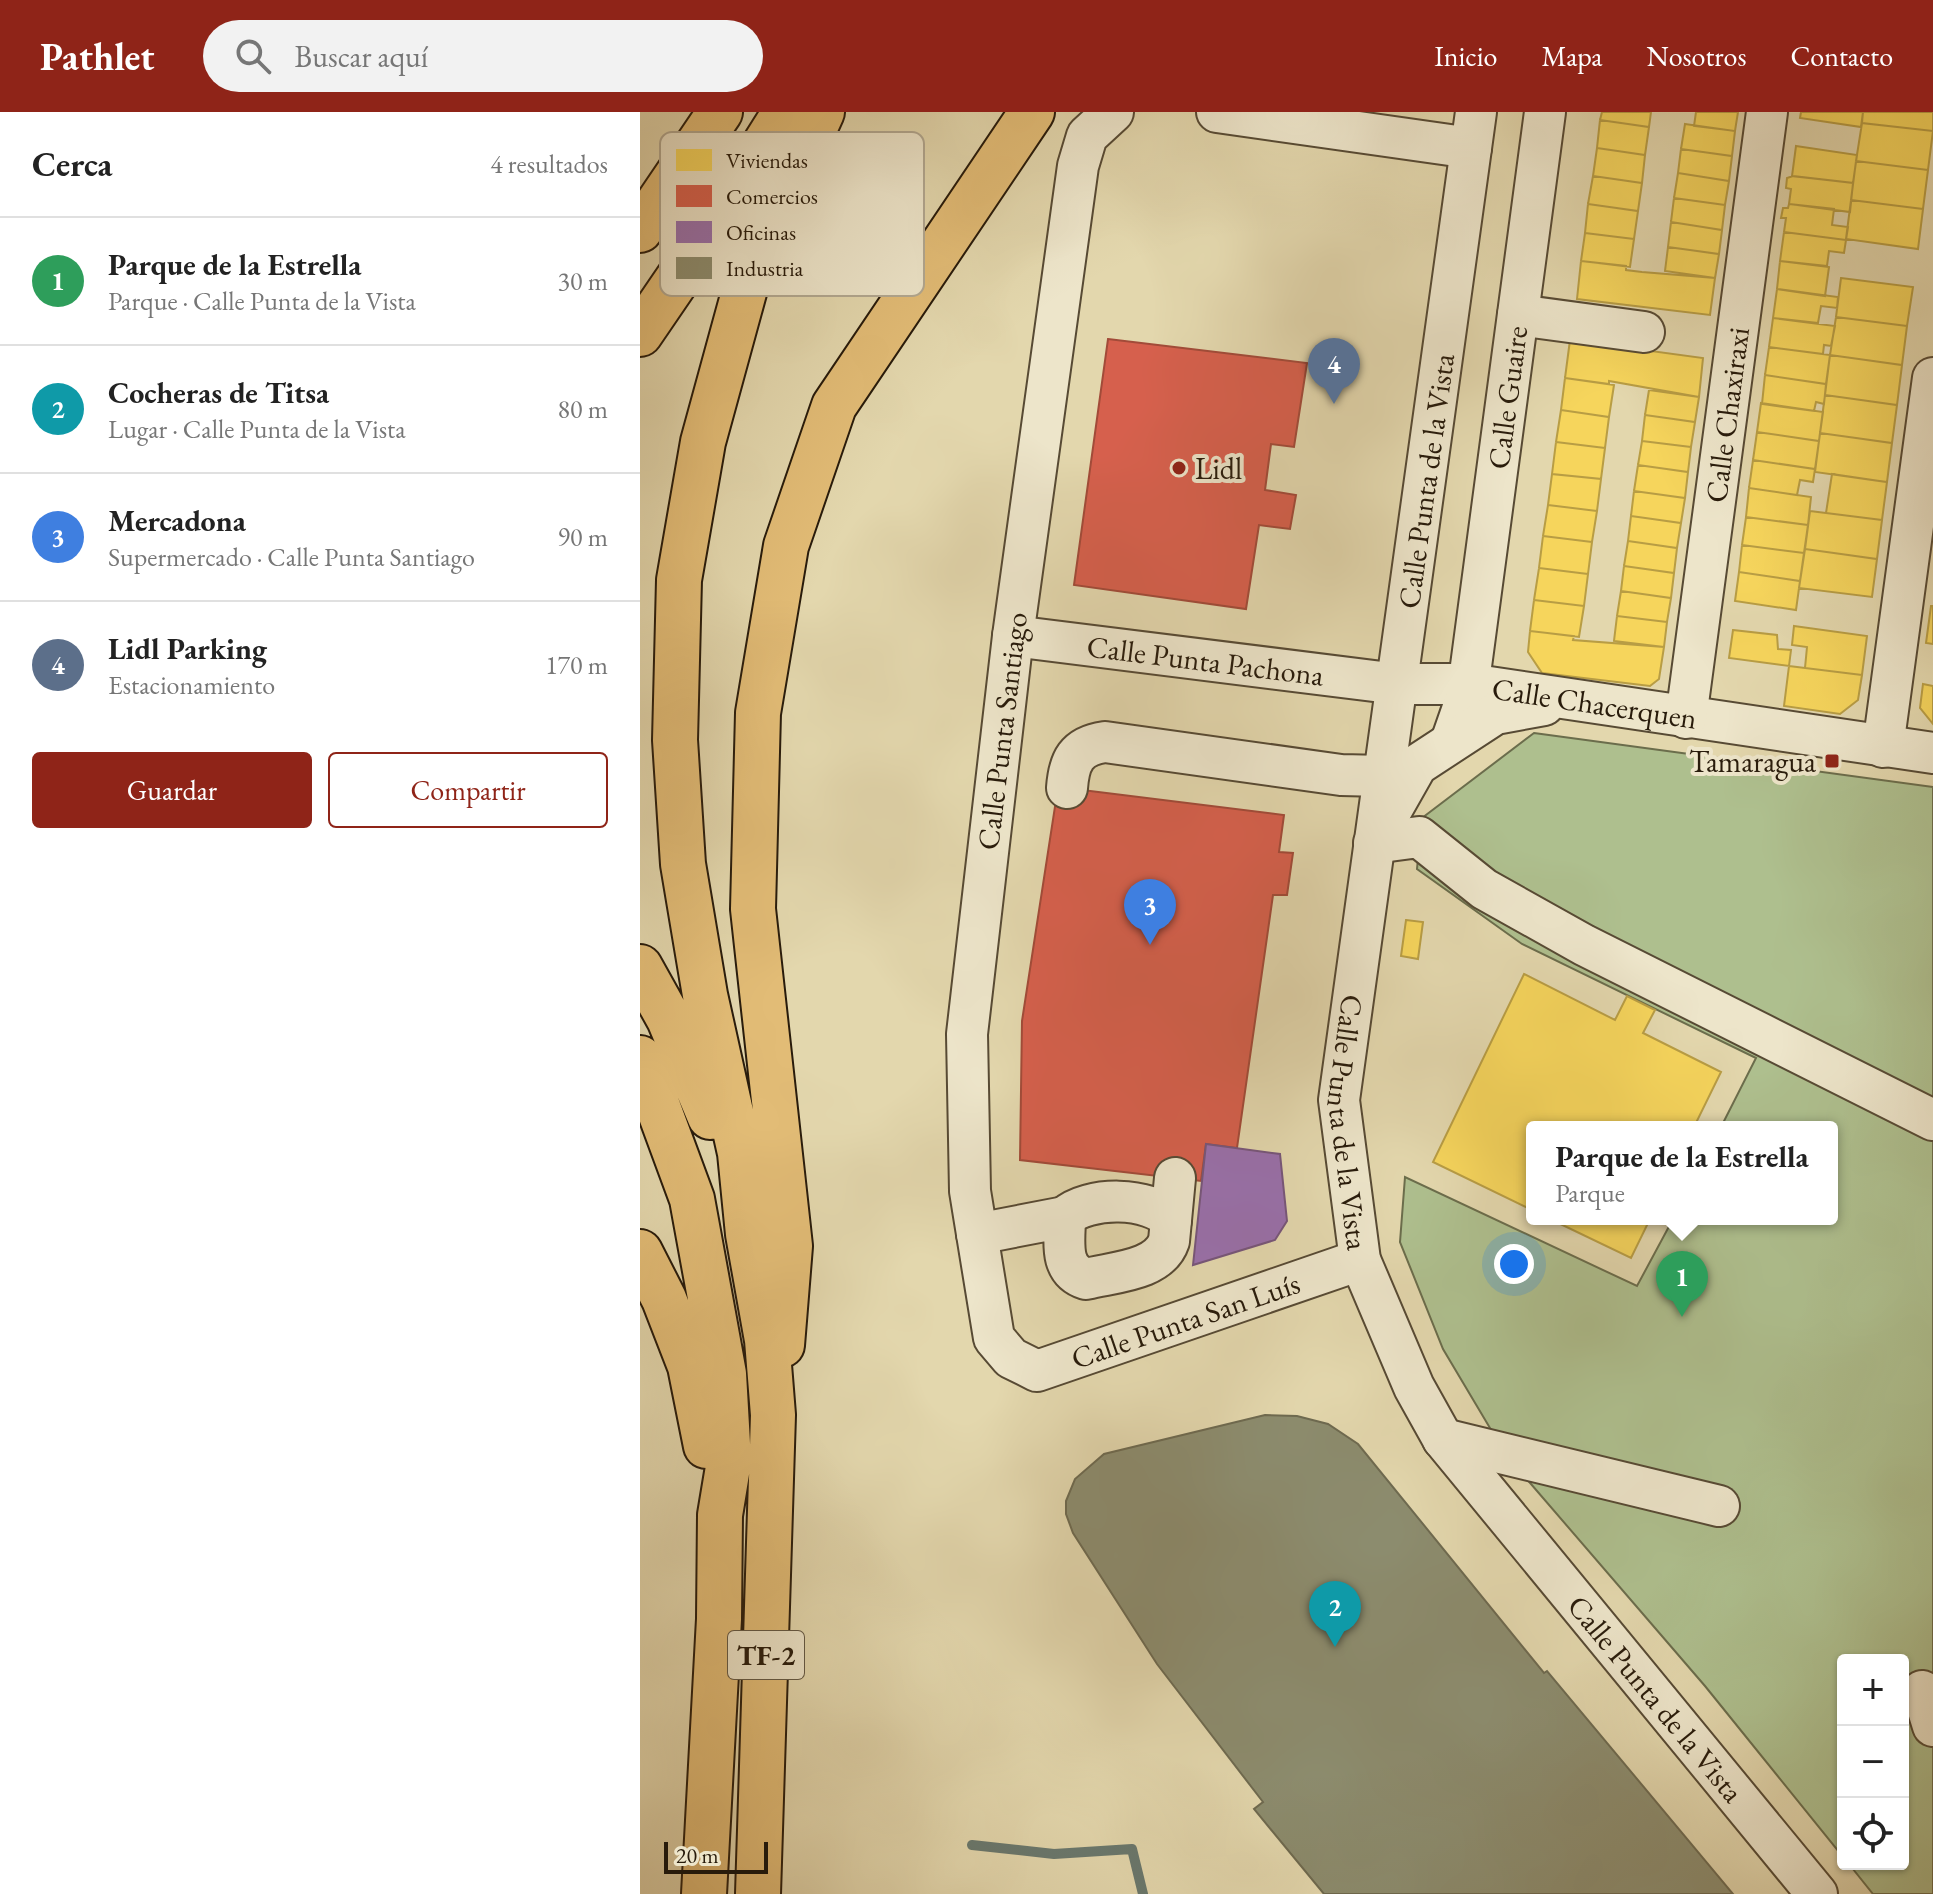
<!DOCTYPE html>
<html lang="es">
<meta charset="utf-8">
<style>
:root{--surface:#fff;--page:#f2f2f2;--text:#222;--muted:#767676;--line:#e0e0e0;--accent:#8f2418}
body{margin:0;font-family:"EB Garamond",serif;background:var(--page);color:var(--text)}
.controls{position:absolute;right:24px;bottom:24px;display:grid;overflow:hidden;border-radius:8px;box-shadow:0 2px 6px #0004}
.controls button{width:72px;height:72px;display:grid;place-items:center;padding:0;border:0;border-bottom:2px solid var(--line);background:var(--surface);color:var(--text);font:40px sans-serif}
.scale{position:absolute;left:24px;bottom:20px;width:104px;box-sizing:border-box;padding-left:8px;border:4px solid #281b0b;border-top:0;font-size:22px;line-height:28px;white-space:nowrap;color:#281b0b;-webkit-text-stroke:6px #ede5ca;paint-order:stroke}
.you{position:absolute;left:874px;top:1152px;width:28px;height:28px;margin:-20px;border:6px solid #fff;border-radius:50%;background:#1a73e8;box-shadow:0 0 0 12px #1a73e833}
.badge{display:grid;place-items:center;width:52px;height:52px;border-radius:50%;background:var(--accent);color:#fff;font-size:26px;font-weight:700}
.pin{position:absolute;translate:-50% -66px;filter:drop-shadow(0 2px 4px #0008)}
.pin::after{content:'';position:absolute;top:42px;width:28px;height:24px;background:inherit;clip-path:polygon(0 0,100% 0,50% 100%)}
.popup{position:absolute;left:886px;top:1009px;width:312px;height:104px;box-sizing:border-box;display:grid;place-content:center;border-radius:8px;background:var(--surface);filter:drop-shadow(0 2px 6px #0005);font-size:26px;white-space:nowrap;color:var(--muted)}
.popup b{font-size:30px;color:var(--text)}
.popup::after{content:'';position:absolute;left:50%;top:100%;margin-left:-16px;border:16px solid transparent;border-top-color:var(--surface)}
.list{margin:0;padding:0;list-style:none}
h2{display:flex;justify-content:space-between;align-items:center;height:104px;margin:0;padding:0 32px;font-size:34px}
h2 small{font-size:26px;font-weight:400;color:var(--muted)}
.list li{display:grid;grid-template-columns:52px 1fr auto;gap:24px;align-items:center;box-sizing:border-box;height:128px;padding:0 32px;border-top:2px solid var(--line)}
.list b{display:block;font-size:30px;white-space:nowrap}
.list p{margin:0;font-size:26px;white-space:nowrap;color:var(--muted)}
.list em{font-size:26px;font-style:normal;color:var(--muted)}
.actions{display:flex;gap:16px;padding:24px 32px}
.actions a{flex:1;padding:18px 0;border:2px solid var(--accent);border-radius:8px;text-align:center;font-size:28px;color:var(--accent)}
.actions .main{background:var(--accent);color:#fff}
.icon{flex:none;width:44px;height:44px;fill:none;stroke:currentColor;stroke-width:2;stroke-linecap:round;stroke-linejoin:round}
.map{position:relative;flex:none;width:1293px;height:1782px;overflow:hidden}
header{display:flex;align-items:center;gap:48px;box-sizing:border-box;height:112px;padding:0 40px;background:var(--accent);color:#fff}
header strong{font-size:38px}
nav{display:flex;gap:44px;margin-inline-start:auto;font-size:28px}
.search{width:560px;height:72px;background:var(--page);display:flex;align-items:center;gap:20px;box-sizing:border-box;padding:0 28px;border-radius:44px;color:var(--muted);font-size:30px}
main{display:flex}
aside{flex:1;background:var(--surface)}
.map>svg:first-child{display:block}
</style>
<header>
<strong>Pathlet</strong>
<div class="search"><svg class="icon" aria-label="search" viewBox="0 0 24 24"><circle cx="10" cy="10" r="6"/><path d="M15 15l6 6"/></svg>Buscar aquí</div>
<nav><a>Inicio</a><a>Mapa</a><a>Nosotros</a><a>Contacto</a></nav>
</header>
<main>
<aside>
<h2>Cerca<small>4 resultados</small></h2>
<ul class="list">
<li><span class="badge" style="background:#2e9e5b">1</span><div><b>Parque de la Estrella</b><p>Parque · Calle Punta de la Vista</p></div><em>30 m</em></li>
<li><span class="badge" style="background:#0f9aa8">2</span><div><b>Cocheras de Titsa</b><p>Lugar · Calle Punta de la Vista</p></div><em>80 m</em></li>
<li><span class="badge" style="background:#3f7fe0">3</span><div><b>Mercadona</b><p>Supermercado · Calle Punta Santiago</p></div><em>90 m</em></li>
<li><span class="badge" style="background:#5c6f8a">4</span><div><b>Lidl Parking</b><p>Estacionamiento</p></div><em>170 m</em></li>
</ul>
<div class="actions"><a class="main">Guardar</a><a>Compartir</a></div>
</aside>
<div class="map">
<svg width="1293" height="1782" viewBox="0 0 1293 1782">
<rect width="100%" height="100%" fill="#e3d7ad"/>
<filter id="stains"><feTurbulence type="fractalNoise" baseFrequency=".0025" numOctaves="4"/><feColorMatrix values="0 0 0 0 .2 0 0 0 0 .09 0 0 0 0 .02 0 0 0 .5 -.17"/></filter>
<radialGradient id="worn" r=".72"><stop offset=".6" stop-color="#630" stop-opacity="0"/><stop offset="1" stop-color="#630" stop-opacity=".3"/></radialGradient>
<path fill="#aebf8e" stroke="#6b6d4c" stroke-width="2" d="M894,621l399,54v1107h-60l-24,-30h54v-204h-60v197l-138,-171 -199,-231 -63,-106 -43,-107 5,-65 232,109 36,-67h159v-92h-111l35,-69 -234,-114 -105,-75 5,-51z"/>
<path fill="#f6d55c" stroke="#b89d44" stroke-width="2" d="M962,0h49l-2,15 -49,-7z
M1056,0h42l-3,19 -41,-5z
M1161,0h62l-2,15 -61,-9z
M1223,0h70v19l-71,-8z
M960,8l49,7 -4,28 -48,-7z
M1222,11l71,8 -5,39 -72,-9z
M1045,12l50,7 -3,25 -51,-7z
M1156,34l61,9 -4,28 -61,-7z
M957,36l48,7 -3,28 -49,-7z
M1041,37l51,7 -3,25 -51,-8z
M1216,49l72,9 -5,39 -72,-9z
M1038,61l51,8 -4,24 -51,-7z
M953,64l49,7 -4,28 -50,-7z
M1153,64l60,7 -3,29 -61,-8 2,-15 -5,-1 1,-10z
M1034,86l51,7 -3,25 -51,-8z
M1211,88l72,9 -5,40 -72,-10z
M948,92l50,7 -4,28 -49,-6z
M1149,92l45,5 -2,16 16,2 -2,13 -62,-8 2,-14h-5l2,-10h5z
M1031,110l51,8 -3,24 -51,-7z
M1144,120l62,8 -2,13 -15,-2 -2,15 -47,-5z
M945,121l49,6 -4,28 -49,-6z
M1028,135l51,7 -4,24 -50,-7z
M941,149l45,5v4l16,2 73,6 -5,37 -133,-16z
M1140,149l49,6 -4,29 -48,-7z
M1201,166l72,9 -6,39 -71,-9z
M1137,177l61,8 -1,11 -16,-2 -3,17 -45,-5z
M1196,205l71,9 -5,39 -72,-10z
M1133,206l62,8 -4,20 -7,-1 -1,9 -54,-7z
M930,228l133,18 -4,39 -90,-16v3l-44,-6z
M1129,235l61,8 -4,29 -61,-9z
M1190,243l72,10 -5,40 -72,-10z
M1125,263l61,9 -2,20 -8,-2 -2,9 -52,-7z
M925,266l49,7 -5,32 -48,-7z
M1009,278l50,7 -4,25 -50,-7z
M1185,283l72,10 -5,38 -72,-10z
M1121,291l62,9 -4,29 -62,-9z
M921,298l48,7 -4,31 -49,-6z
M1005,303l50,7 -4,25 -49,-6z
M1117,320l62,9 -4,28 -62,-9z
M1180,321l72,10 -5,39 -72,-10z
M1002,329l49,6 -3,25 -50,-7z
M916,330l49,6 -4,31 -49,-5z
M1113,348l62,9 -2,13 -13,-2 -3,15 -48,-7z
M998,353l50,7 -3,26 -51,-7z
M912,362l49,5 -4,32 -49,-6z
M1192,362l55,8 -5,38 -56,-7z
M1109,376l62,9 -3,28 -62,-8z
M994,379l51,7 -4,25 -50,-7z
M908,393l49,6 -5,31 -49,-6z
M1170,399l72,9 -5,39 -72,-10z
M991,404l50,7 -4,25 -49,-7z
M1106,405l62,8 -4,28 -62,-8z
M903,424l49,6 -4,32 -49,-6z
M988,429l49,7 -3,25 -50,-7z
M1102,433l62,8 -4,28 -61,-9z
M1165,437l72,10 -5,38 -73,-9z
M984,454l50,7 -3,25 -50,-7z
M899,456l49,6 -4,32 -50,-6z
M1099,460l61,9 -4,29 -61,-9z
M981,479l50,7 -4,24 -50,-6z
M894,488l50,6 -5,31 -49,-6z
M1291,494h2v38l-7,-1z
M977,504l50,6 -3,25 -50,-6z
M1154,514l73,10 -5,39 -57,-7 2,-21 -15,-2z
M1093,518l44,5 1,14 13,1 -2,16 -60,-8z
M890,519l44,5 -1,4 91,7 -5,32 -9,7 -108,-13 -14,-21z
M1149,554l73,9 -4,25 -18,14 -56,-8z
M1283,572l10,2v38l-13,-16z
M766,808l17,2 -5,37 -17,-3z
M884,862l91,46 12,-24 28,14 -12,23 78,39 -27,55h-162v83l-99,-48z
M910,1107h100l-19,39z"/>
<path fill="#d6604d" stroke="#a24b39" stroke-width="2" d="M468,227l199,24 -13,84 -23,-3 -6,46 31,5 -6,34 -31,-4 -13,84 -172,-24z
M418,675l226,28 -5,37 14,1 -6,42h-14l-36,253 -31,-4 -5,37 -181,-21 2,-139z"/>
<path fill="#9970ab" stroke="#77567b" stroke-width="2" d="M566,1032l74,10 7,67 -12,19 -82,25z"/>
<path fill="#8c8c6e" stroke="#6e6a50" stroke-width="2" d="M625,1303l32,1 31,8 30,20 186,229 3,-2 186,223h-409l-70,-85 9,-7 -106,-138 -84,-131 -7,-19v-13l9,-22 29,-25z"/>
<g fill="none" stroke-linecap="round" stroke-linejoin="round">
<path stroke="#6a796f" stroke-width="10" d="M332,1733l82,9 78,-5 11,45"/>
<g stroke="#574a34" stroke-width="44">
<g id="minor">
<path id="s1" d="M473,0l-26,24 -9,30 -65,470 -46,398 3,157 24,147 17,20 26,13 323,-111"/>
<path d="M577,0l254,36"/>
<path id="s2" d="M836,0l-137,988 21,160 54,127 29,52 374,455"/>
<path d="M878,203l126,17"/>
<path id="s3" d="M373,524l385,48h71l464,69"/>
<path id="s4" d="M1046,606l81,-606"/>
<path id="s5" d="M811,630l16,-46 78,-584"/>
<path d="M1243,635l50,-369"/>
<path d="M427,676c2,-27 9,-42 38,-46l236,33 43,1"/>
<path d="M747,706l30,-53 78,-51 49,-9"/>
<path d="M734,731l45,-6 65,52 100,56 349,175"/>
<path d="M425,1105c23,-21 85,-21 106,3"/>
<path d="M337,1122l88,-17c0,23 -7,53 21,62 27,-7 73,-8 83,-38l6,-63"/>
<path d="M803,1327l276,67"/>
<path d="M1282,1579l11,35"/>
</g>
</g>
<g stroke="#281b0b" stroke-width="48">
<path id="highway" d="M0,118l80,-118
M0,222l69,-101 76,-121
M0,855l29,52 41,98
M0,946l52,141 32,175 5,87 -9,54 -1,104 -15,275
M0,1140l24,47 26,67 16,80
M142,1233l8,-99 -37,-337 5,-196 28,-167 48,-140 198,-294
M118,1782l15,-479 -6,-75 -19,-106 -8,-81 -35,-158 -22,-131 -8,-124 4,-160 24,-138 46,-168 73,-162"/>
</g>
<use href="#minor" stroke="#ede5ca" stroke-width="40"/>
<use href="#highway" stroke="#e2bc76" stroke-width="44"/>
</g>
<g fill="#8f2418" stroke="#ede5ca" stroke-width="3">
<circle cx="539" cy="356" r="8"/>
<rect x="1184" y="641" width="16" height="16" rx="4"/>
</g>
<g text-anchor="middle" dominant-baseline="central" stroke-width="8" stroke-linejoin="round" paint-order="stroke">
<rect fill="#ede5ca" stroke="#635844" stroke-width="2" x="88" y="1519" width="76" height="48" rx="6"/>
<g font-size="28" font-weight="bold" fill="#281b0b">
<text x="126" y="1543">TF-2</text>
</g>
<g font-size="30" fill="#281b0b" stroke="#ede5ca">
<text stroke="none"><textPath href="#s5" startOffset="350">Calle Guaire</textPath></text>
<text stroke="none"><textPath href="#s4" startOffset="306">Calle Chaxiraxi</textPath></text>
<text transform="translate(786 369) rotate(-82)">Calle Punta de la Vista</text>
<text stroke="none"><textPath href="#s3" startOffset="194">Calle Punta Pachona</textPath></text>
<text stroke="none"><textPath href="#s3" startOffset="586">Calle Chacerquen</textPath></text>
<text transform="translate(362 619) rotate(-83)">Calle Punta Santiago</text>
<text stroke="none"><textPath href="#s2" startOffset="1020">Calle Punta de la Vista</textPath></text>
<text stroke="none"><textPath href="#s1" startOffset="1460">Calle Punta San Luís</textPath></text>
<text stroke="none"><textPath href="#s2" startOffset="1692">Calle Punta de la Vista</textPath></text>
</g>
<g font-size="30" fill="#281b0b" stroke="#ede5ca" text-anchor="start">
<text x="555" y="356">Lidl</text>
<text x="1176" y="649" text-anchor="end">Tamaragua</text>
</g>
</g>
<rect x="20" y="20" width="264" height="164" rx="12" fill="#ede5ca" stroke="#b2a891" stroke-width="2"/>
<rect x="36" y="37" width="36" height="22" fill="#f6d55c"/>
<rect x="36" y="73" width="36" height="22" fill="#d6604d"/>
<rect x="36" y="109" width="36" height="22" fill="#9970ab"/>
<rect x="36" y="145" width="36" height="22" fill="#8c8c6e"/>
<g font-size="22" fill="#281b0b">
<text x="86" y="56">Viviendas</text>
<text x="86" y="92">Comercios</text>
<text x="86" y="128">Oficinas</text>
<text x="86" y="164">Industria</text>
</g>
<rect width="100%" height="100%" filter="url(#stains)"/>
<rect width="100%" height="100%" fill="url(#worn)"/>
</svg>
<div class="controls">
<button>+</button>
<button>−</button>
<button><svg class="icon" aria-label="locate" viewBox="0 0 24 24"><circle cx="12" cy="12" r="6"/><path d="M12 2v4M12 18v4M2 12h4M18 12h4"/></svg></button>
</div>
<div class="scale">20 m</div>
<div class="you"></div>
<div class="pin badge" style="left:1042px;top:1205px;background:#2e9e5b">1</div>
<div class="popup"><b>Parque de la Estrella</b>Parque</div>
<div class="pin badge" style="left:695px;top:1535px;background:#0f9aa8">2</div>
<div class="pin badge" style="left:510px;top:833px;background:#3f7fe0">3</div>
<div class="pin badge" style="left:694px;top:292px;background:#5c6f8a">4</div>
</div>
</main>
